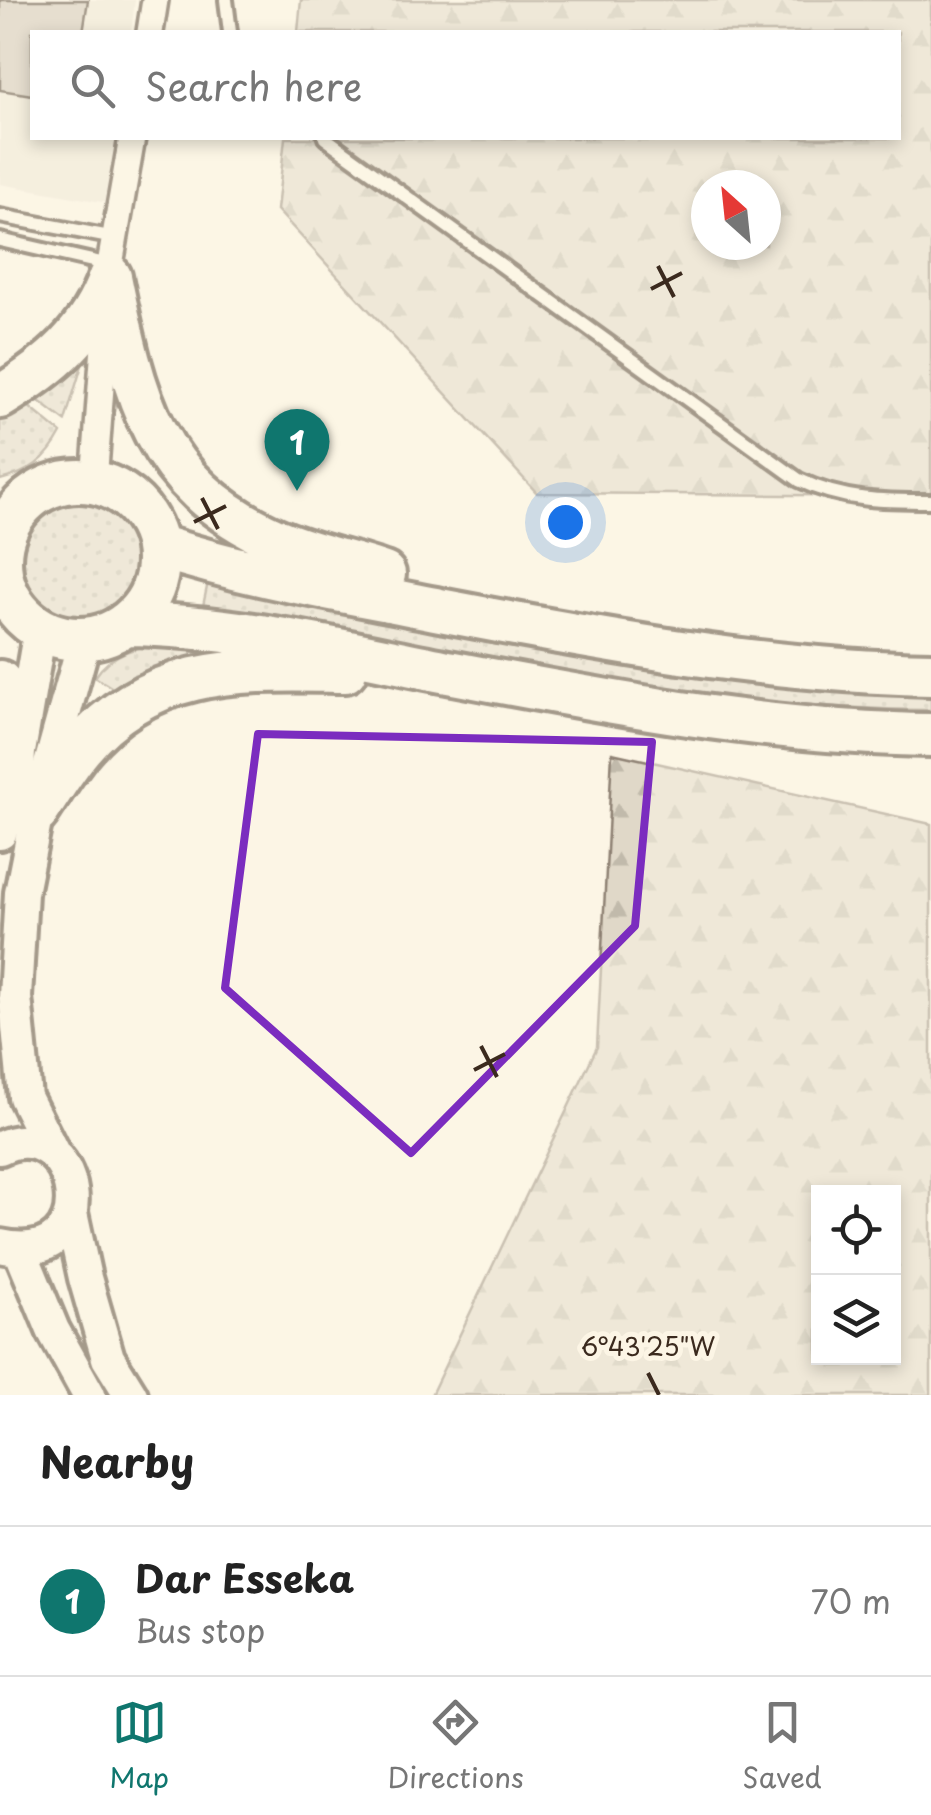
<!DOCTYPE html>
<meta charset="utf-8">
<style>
:root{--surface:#fff;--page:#f2f2f2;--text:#222;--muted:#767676;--line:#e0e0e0;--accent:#0f766e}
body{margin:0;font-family:"Playpen Sans",sans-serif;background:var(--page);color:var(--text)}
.controls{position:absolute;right:30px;bottom:30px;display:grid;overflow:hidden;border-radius:0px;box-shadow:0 5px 15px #0003}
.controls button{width:90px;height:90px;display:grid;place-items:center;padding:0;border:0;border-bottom:2px solid var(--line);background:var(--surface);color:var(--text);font:50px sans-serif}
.compass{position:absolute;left:691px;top:170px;width:90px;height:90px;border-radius:50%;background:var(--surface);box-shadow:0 5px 15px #0003;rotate:333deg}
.you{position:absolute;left:565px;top:522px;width:35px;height:35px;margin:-25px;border:8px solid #fff;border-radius:50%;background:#1a73e8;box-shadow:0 0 0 15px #1a73e833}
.badge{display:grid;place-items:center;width:65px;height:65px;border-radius:50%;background:var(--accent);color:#fff;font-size:32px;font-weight:700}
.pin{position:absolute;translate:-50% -82px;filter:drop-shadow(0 2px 5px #0008)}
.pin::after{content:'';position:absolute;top:52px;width:35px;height:30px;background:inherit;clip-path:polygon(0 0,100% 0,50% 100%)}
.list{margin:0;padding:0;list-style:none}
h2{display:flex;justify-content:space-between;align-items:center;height:130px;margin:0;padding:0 40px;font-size:42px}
h2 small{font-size:32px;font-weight:400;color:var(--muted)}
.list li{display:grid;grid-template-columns:65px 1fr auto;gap:30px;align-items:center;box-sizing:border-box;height:150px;padding:0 40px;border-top:2px solid var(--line)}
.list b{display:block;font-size:38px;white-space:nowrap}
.list p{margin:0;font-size:32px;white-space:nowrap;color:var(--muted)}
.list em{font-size:32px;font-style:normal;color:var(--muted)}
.icon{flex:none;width:55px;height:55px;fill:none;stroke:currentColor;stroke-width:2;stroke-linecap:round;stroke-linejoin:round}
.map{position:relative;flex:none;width:931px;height:1395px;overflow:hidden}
.search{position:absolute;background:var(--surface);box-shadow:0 5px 15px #0003;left:30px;right:30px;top:30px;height:110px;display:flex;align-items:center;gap:25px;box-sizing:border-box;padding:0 35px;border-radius:0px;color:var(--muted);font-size:38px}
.sheet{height:280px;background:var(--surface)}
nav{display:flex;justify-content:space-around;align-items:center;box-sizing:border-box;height:140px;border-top:2px solid var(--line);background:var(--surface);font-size:28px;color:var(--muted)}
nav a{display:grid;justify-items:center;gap:5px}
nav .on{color:var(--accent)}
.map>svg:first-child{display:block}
</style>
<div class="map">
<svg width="931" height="1395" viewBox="0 0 931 1395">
<defs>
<pattern id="grass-dots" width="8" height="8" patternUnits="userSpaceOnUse" patternTransform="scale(2.5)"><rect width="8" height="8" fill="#e0d8c8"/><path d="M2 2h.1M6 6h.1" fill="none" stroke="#c1baab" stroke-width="1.8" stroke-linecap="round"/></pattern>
<pattern id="forest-firs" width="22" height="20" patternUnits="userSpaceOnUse" patternTransform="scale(2.5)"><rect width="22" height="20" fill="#e0d8c8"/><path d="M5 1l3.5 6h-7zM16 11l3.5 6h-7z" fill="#c1baab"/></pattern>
</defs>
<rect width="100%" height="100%" fill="#fcf5e5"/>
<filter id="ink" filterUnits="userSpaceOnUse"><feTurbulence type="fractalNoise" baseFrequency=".01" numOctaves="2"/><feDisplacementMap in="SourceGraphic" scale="20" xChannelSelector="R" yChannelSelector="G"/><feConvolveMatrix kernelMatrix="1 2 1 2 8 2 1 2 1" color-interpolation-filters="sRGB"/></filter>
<g filter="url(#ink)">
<path fill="#eee6d6" d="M0,0h135l-4,32h-99v106h84l-8,65 -108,-19z"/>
<path fill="url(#grass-dots)" stroke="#8e8173" stroke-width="2.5" d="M86,352l-21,69 -34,-26z
M22,401l39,32c-14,27 -32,40 -61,47v-68z
M20 560a61 61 0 1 1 122 0a61 61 0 1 1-122 0Z
M208,582l83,22 51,7 589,80v19c-246,-2 -488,-58 -728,-104z
M166,644l67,12 -112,37 -26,-16c16,-25 43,-31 71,-33z"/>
<path fill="url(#forest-firs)" stroke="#8e8173" stroke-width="2.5" fill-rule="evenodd" d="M301,0h630v496l-394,-3 -260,-283 8,-72h613v-106h-600zM706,185h60v60h-60z
M612,753l319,71v571h-500l166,-348zM818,1192h76v166h-76z"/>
<path fill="#ccc2b3" stroke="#3b2a1e" stroke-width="2.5" d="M0,0h88l-5,32h-51v63l-32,-5z"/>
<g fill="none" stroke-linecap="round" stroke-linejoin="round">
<g stroke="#3b2a1e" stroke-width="20">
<path id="service" d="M226,0l4,32
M325,138l474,342c44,21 84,21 132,21
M0,216l115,22
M0,240l110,25"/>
</g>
<g stroke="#3b2a1e" stroke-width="32">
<path id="minor" d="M150,32l5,-32
M94,482l16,-217 22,-127"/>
</g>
<g stroke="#3b2a1e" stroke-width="40">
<path id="tertiary" d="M0,833l14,-52 26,-152
M0,1148c78,-39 112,122 0,98
M54,1155l-29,-58 -10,-100 6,-104 16,-81 48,-174
M71,1213l14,65 23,80 23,37
M20,1250l33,80 36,65"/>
</g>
<g stroke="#3b2a1e" stroke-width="50">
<path id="trunk" d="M110,277c24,119 42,207 164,262 35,16 74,22 110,35
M0,397c50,-30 90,-63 110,-120
M0 560a79 79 0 1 1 158 0a79 79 0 1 1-158 0Z
M157,546c92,30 188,45 283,64 162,31 326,61 491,64
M125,624c110,1 216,27 323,48 158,30 321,61 483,63
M0,682l13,46 1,53
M37,812c14,-21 28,-45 44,-64 70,-85 165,-78 264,-77"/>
</g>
<use href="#service" stroke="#fcf5e5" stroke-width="12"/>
<use href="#minor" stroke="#fcf5e5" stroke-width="25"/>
<use href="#tertiary" stroke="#fcf5e5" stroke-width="32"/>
<use href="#trunk" stroke="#fcf5e5" stroke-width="42"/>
</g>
</g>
<path d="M0 0H931V1395H0ZM258,734l394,8 -17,184 -224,227 -186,-165z" fill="#fcf5e5" fill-opacity=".55" fill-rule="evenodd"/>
<path fill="none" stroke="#7b2cbf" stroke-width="8" stroke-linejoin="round" d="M258,734l394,8 -17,184 -224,227 -186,-165z"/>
<path fill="none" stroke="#3b2a1e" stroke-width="4" d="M658,266l16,31M651,289l31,-16M202,498l16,31M194,522l32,-16M481,1046l16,31M474,1070l31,-16M648,1373l11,22"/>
<g font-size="25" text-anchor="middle" fill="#3b2a1e" stroke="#fcf5e5" stroke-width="10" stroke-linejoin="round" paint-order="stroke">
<text x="648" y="1356">6°43'25"W</text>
</g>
</svg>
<div class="controls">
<button><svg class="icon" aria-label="locate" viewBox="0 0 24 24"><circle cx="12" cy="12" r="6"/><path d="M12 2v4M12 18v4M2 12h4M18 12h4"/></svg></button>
<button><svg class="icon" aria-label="layers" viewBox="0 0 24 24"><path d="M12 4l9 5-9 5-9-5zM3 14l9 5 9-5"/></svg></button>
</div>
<svg class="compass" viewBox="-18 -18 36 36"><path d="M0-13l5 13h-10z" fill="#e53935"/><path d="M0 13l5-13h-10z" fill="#767676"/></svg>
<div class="you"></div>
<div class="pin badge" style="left:297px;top:491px">1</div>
<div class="search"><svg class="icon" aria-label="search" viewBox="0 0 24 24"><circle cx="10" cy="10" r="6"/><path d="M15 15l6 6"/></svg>Search here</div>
</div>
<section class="sheet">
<h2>Nearby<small></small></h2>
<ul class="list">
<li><span class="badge">1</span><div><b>Dar Esseka</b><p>Bus stop</p></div><em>70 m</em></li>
</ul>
</section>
<nav>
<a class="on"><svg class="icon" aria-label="map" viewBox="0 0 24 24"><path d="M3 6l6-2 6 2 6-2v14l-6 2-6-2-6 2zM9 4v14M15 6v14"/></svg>Map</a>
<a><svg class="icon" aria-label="directions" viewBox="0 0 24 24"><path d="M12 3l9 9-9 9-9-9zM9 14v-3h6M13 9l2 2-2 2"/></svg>Directions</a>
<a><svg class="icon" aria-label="saved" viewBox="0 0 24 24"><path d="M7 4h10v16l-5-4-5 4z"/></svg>Saved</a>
</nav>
